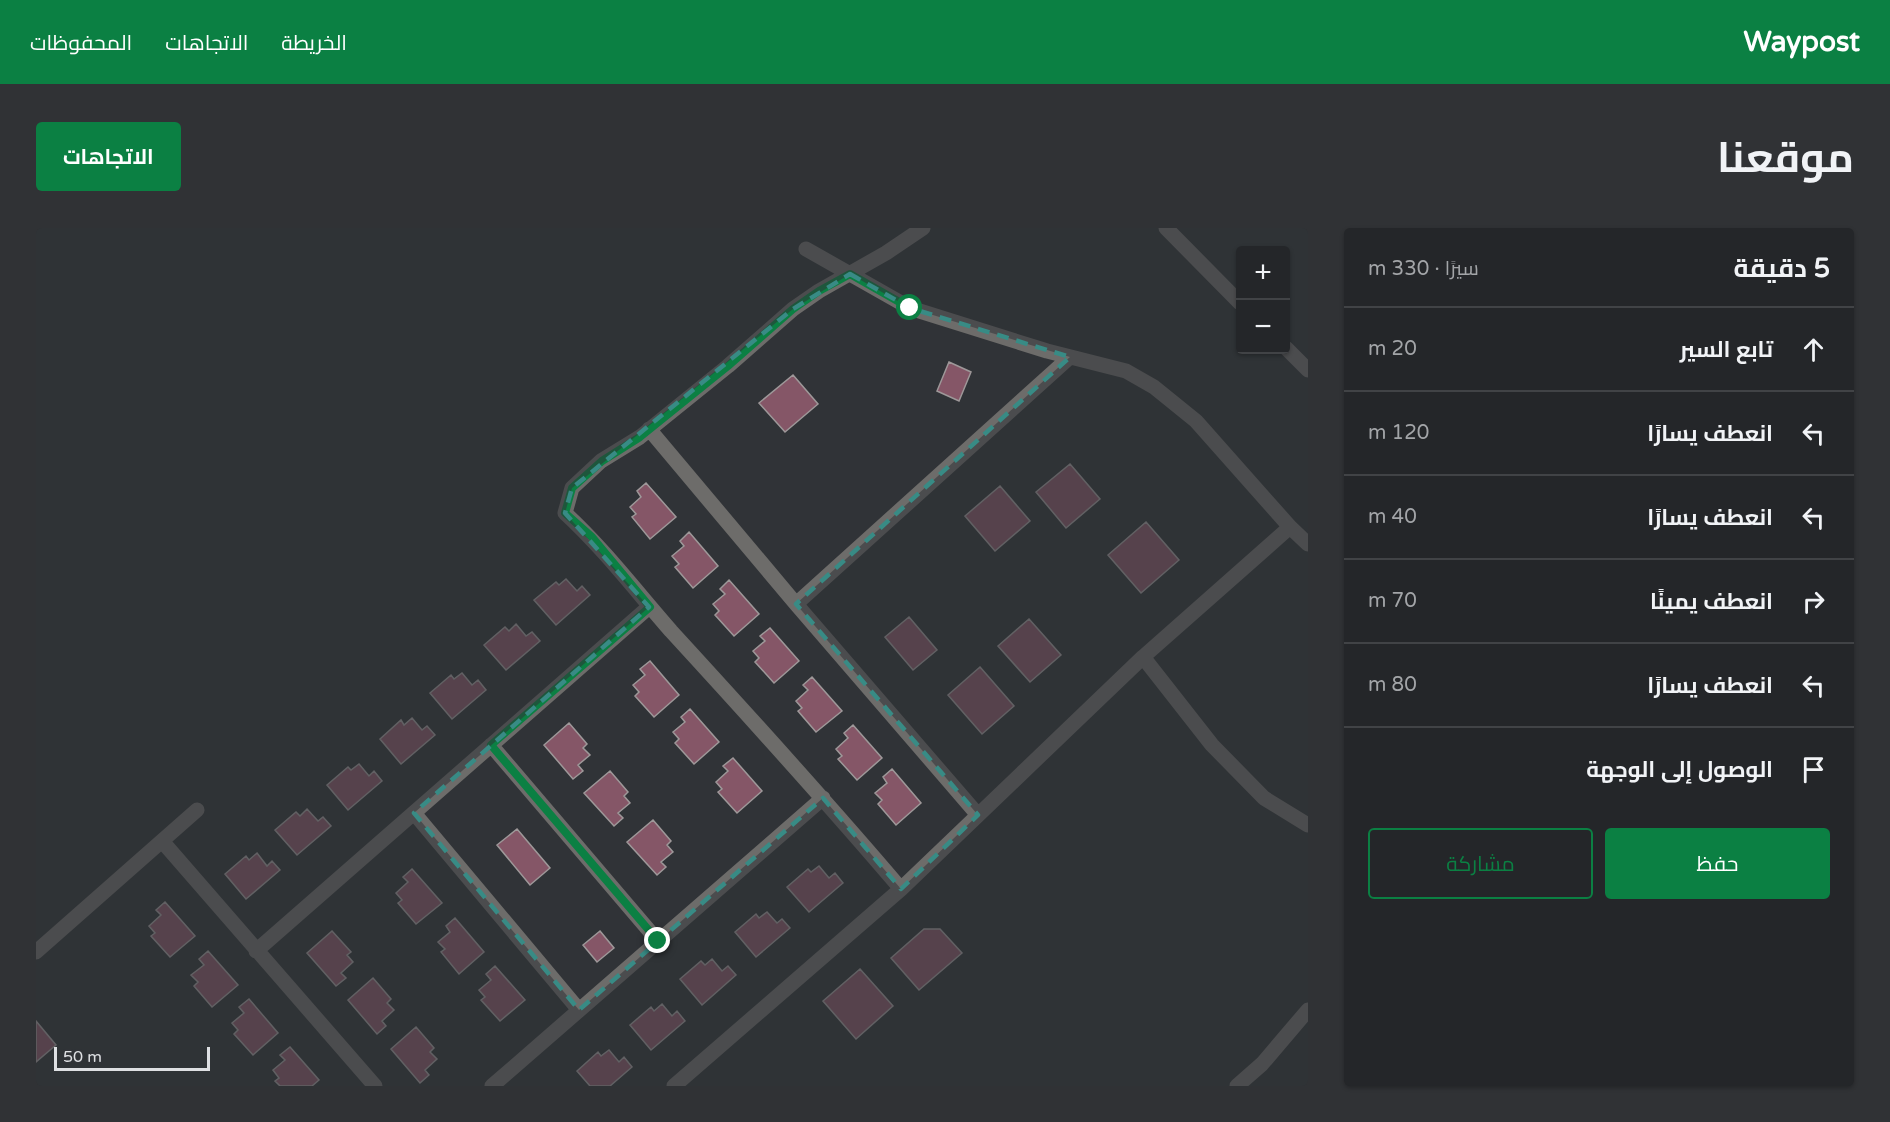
<!DOCTYPE html>
<html lang="ar">
<meta charset="utf-8">
<style>
:root{--surface:#242629;--page:#303235;--text:#f1f3f6;--muted:#a3a5a8;--line:#414346;--accent:#0b8043}
body{margin:0;font-family:"Varela Round",Cairo,sans-serif;background:var(--page);color:var(--text);direction:rtl}
.controls{position:absolute;right:18px;top:18px;display:grid;overflow:hidden;border-radius:6px;box-shadow:0 2px 4px #0004}
.controls button{width:54px;height:54px;display:grid;place-items:center;padding:0;border:0;border-bottom:2px solid var(--line);background:var(--surface);color:var(--text);font:30px sans-serif}
.scale{position:absolute;left:18px;bottom:15px;width:156px;box-sizing:border-box;padding-left:6px;border:3px solid #dee0e3;border-top:0;font-size:16px;line-height:21px;white-space:nowrap;color:#dee0e3;-webkit-text-stroke:4px #303337;paint-order:stroke}
.stop{position:absolute;width:18px;height:18px;margin:-14px;border:4px solid #0b8043;border-radius:50%;background:#fff}
.stop.end{background:#0b8043;border-color:#fff;box-shadow:0 2px 6px #0008}
.list{margin:0;padding:0;list-style:none}
h2{display:flex;justify-content:space-between;align-items:center;height:78px;margin:0;padding:0 24px;font-size:26px}
h2 small{font-size:20px;font-weight:400;color:var(--muted)}
.list li{display:grid;grid-template-columns:39px 1fr auto;gap:18px;align-items:center;box-sizing:border-box;height:84px;padding:0 24px;border-top:2px solid var(--line)}
.list b{display:block;font-size:22px;white-space:nowrap}
.list em{font-size:20px;font-style:normal;color:var(--muted)}
.actions{display:flex;gap:12px;padding:18px 24px}
.actions a{flex:1;padding:14px 0;border:2px solid var(--accent);border-radius:6px;text-align:center;font-size:21px;color:var(--accent)}
.actions .main{background:var(--accent);color:#fff}
.icon{flex:none;width:33px;height:33px;fill:none;stroke:currentColor;stroke-width:2;stroke-linecap:round;stroke-linejoin:round}
.map{position:relative;flex:none;width:1272px;height:858px;overflow:hidden;direction:ltr;border-radius:6px}
header{display:flex;align-items:center;gap:36px;box-sizing:border-box;height:84px;padding:0 30px;background:var(--accent);color:#fff}
header strong{font-size:28px}
nav{display:flex;gap:33px;margin-inline-start:auto;font-size:21px}
.intro{display:flex;align-items:center;justify-content:space-between;box-sizing:border-box;height:144px;padding:0 36px}
h1{margin:0;font-size:42px}
.button{padding:15px 27px;border-radius:6px;background:var(--accent);color:#fff;font-size:21px;font-weight:700}
main{display:flex;gap:36px;padding:0 36px}
aside{flex:1;background:var(--surface);border-radius:6px;box-shadow:0 2px 4px #0004}
.map>svg:first-child{display:block}
</style>
<header>
<strong>Waypost</strong>
<nav><a>الخريطة</a><a>الاتجاهات</a><a>المحفوظات</a></nav>
</header>
<div class="intro"><h1>موقعنا</h1><a class="button">الاتجاهات</a></div>
<main>
<aside>
<h2>5 دقيقة<small>سيرًا · 330 m</small></h2>
<ul class="list">
<li><svg class="icon" aria-label="ahead" viewBox="0 0 24 24"><path d="M12 20V5M6 11l6-6 6 6"/></svg><div><b>تابع السير</b></div><em>20 m</em></li>
<li><svg class="icon" aria-label="left" viewBox="0 0 24 24"><path d="M17 20v-9H6M10 6l-5 5 5 5"/></svg><div><b>انعطف يسارًا</b></div><em>120 m</em></li>
<li><svg class="icon" aria-label="left" viewBox="0 0 24 24"><path d="M17 20v-9H6M10 6l-5 5 5 5"/></svg><div><b>انعطف يسارًا</b></div><em>40 m</em></li>
<li><svg class="icon" aria-label="right" viewBox="0 0 24 24"><path d="M7 20v-9h11M14 6l5 5-5 5"/></svg><div><b>انعطف يمينًا</b></div><em>70 m</em></li>
<li><svg class="icon" aria-label="left" viewBox="0 0 24 24"><path d="M17 20v-9H6M10 6l-5 5 5 5"/></svg><div><b>انعطف يسارًا</b></div><em>80 m</em></li>
<li><svg class="icon" aria-label="arrive" viewBox="0 0 24 24"><path d="M6 21V4h12l-3 4 3 4H6"/></svg><div><b>الوصول إلى الوجهة</b></div></li>
</ul>
<div class="actions"><a class="main">حفظ</a><a>مشاركة</a></div>
</aside>
<div class="map">
<svg width="1272" height="858" viewBox="0 0 1272 858">
<rect width="100%" height="100%" fill="#303337"/>
<path fill="#855667" stroke="#9e9899" stroke-width="1.5" d="M913,134l22,10 -12,29 -22,-10z
M757,147l25,29 -33,28 -26,-29z
M1034,236l30,35 -34,29 -30,-36z
M610,255l30,34 -26,22 -18,-22 4,-3 -6,-7 11,-10 -4,-6z
M964,258l30,35 -35,30 -30,-35z
M1110,294l33,38 -38,33 -33,-38z
M653,304l29,34 -25,22 -18,-21 4,-3 -7,-8 12,-10 -4,-5z
M530,351l11,12 5,-5 8,9 -34,30 -22,-25 22,-18 3,3z
M693,352l30,34 -25,22 -19,-21 4,-4 -6,-7 12,-10 -5,-5z
M873,389l28,33 -24,20 -28,-33z
M993,391l32,36 -31,27 -32,-36z
M480,396l10,12 6,-4 8,9 -34,29 -22,-25 21,-18 4,4z
M734,400l29,33 -25,22 -19,-21 4,-4 -6,-7 12,-10 -5,-5z
M614,433l29,34 -25,22 -19,-21 4,-4 -6,-7 12,-10 -5,-6z
M944,439l34,39 -32,28 -34,-39z
M426,445l10,12 6,-5 8,10 -34,29 -22,-26 21,-18 3,4z
M776,449l30,34 -26,21 -18,-21 4,-3 -6,-7 12,-11 -5,-5z
M654,481l29,33 -25,22 -19,-21 4,-4 -6,-7 12,-10 -4,-5z
M376,490l10,12 5,-4 8,9 -34,29 -21,-25 21,-19 3,5z
M533,495l18,21 -4,4 7,7 -12,10 5,6 -10,8 -29,-34z
M817,497l29,33 -25,22 -19,-21 4,-3 -6,-7 12,-11 -4,-5z
M697,530l29,33 -25,22 -19,-21 4,-3 -6,-7 12,-11 -5,-5z
M323,536l10,12 5,-5 8,10 -34,29 -21,-25 21,-18 3,3z
M856,541l29,34 -25,22 -18,-21 4,-4 -7,-7 12,-10 -4,-6z
M574,543l18,21 -4,4 6,7 -12,10 5,5 -9,8 -30,-33z
M271,581l11,12 5,-4 8,9 -34,29 -22,-25 21,-18 4,4z
M617,592l18,21 -4,4 6,7 -12,10 5,5 -9,8 -30,-33z
M481,601l33,39 -20,17 -33,-40z
M221,625l10,13 5,-5 8,9 -34,29 -21,-25 21,-18 3,4z
M783,638l10,12 6,-5 8,10 -34,29 -22,-25 21,-18 3,3z
M376,641l30,34 -26,21 -18,-21 4,-3 -6,-7 12,-11 -5,-5z
M129,674l30,34 -25,21 -19,-21 4,-3 -6,-7 12,-11 -5,-5z
M731,684l10,11 5,-4 8,9 -34,29 -21,-25 21,-18 3,4z
M419,690l29,34 -25,22 -18,-22 4,-3 -7,-7 12,-10 -4,-6z
M888,701h16l22,24 -43,37 -28,-32z
M296,703l19,21 -4,3 6,7 -12,11 5,5 -10,8 -29,-33z
M564,703l14,17 -17,14 -14,-17z
M172,723l30,34 -26,22 -18,-21 4,-4 -7,-7 13,-10 -5,-6z
M676,731l10,12 6,-5 8,9 -34,30 -22,-26 21,-18 4,4z
M459,738l30,34 -25,21 -19,-21 4,-3 -6,-7 12,-10 -5,-6z
M824,741l33,37 -37,33 -33,-38z
M337,750l18,21 -4,4 7,7 -12,11 4,5 -9,8 -29,-34z
M213,771l29,34 -25,22 -19,-21 4,-4 -6,-7 12,-10 -5,-6z
M626,776l10,12 5,-5 8,10 -34,29 -21,-25 21,-18 3,4z
M0,793l20,24 -20,17z
M380,799l18,21 -4,4 7,7 -12,11 4,5 -9,8 -29,-34z
M254,819l29,33 -7,6h-32l-5,-5 4,-3 -6,-8 12,-10 -5,-5z
M573,822l10,12 5,-5 8,10 -22,19h-20l-13,-15 21,-19 3,4z"/>
<g fill="none" stroke-linecap="round" stroke-linejoin="round">
<path stroke="#6d6c6a" stroke-width="15" d="M1130,0l74,75
M770,21l104,59 137,43 79,20 28,16 42,34 94,106
M1250,120l22,22
M613,201l147,175 182,211
M760,376l274,-247
M1107,429l147,-130 18,17
M455,517l167,196
M378,585l165,197
M126,613l213,245
M865,661c-75,-88 -152,-173 -230,-258 -35,-40 -67,-82 -106,-118l7,-25 29,-27 39,-24 88,-71 65,-57 26,-18 67,-38 37,-25
M220,723l393,-344
M0,724l161,-142
M456,858l331,-288
M638,858l227,-197 242,-232 69,88 52,53 44,27
M1201,858l25,-22 46,-54"/>
</g>
<g fill="none" stroke-linecap="round" stroke-linejoin="round">
<path stroke="#0b8043" stroke-width="8" d="M622,713l-167,-196 159,-138 -58,-70 -27,-24 7,-25 30,-27 38,-24 88,-71 65,-57 26,-18 31,-17 60,34"/>
</g>
<path d="M0 0H1272V858H0ZM814,46l60,34 160,49 -274,247 182,211 -77,74 -78,-91 -244,212 -165,-197 235,-206 -84,-94 7,-25 221,-179z" fill="#303337" fill-opacity=".55" fill-rule="evenodd"/>
<path fill="none" stroke="#388b85" stroke-width="4.5" stroke-dasharray="12 8" stroke-linejoin="round" d="M814,46l60,34 160,49 -274,247 182,211 -77,74 -78,-91 -244,212 -165,-197 235,-206 -84,-94 7,-25 221,-179z"/>
</svg>
<div class="controls">
<button>+</button>
<button>−</button>
</div>
<div class="scale">50 m</div>
<div class="stop" style="left:874px;top:80px"></div>
<div class="stop end" style="left:622px;top:713px"></div>
</div>
</main>
